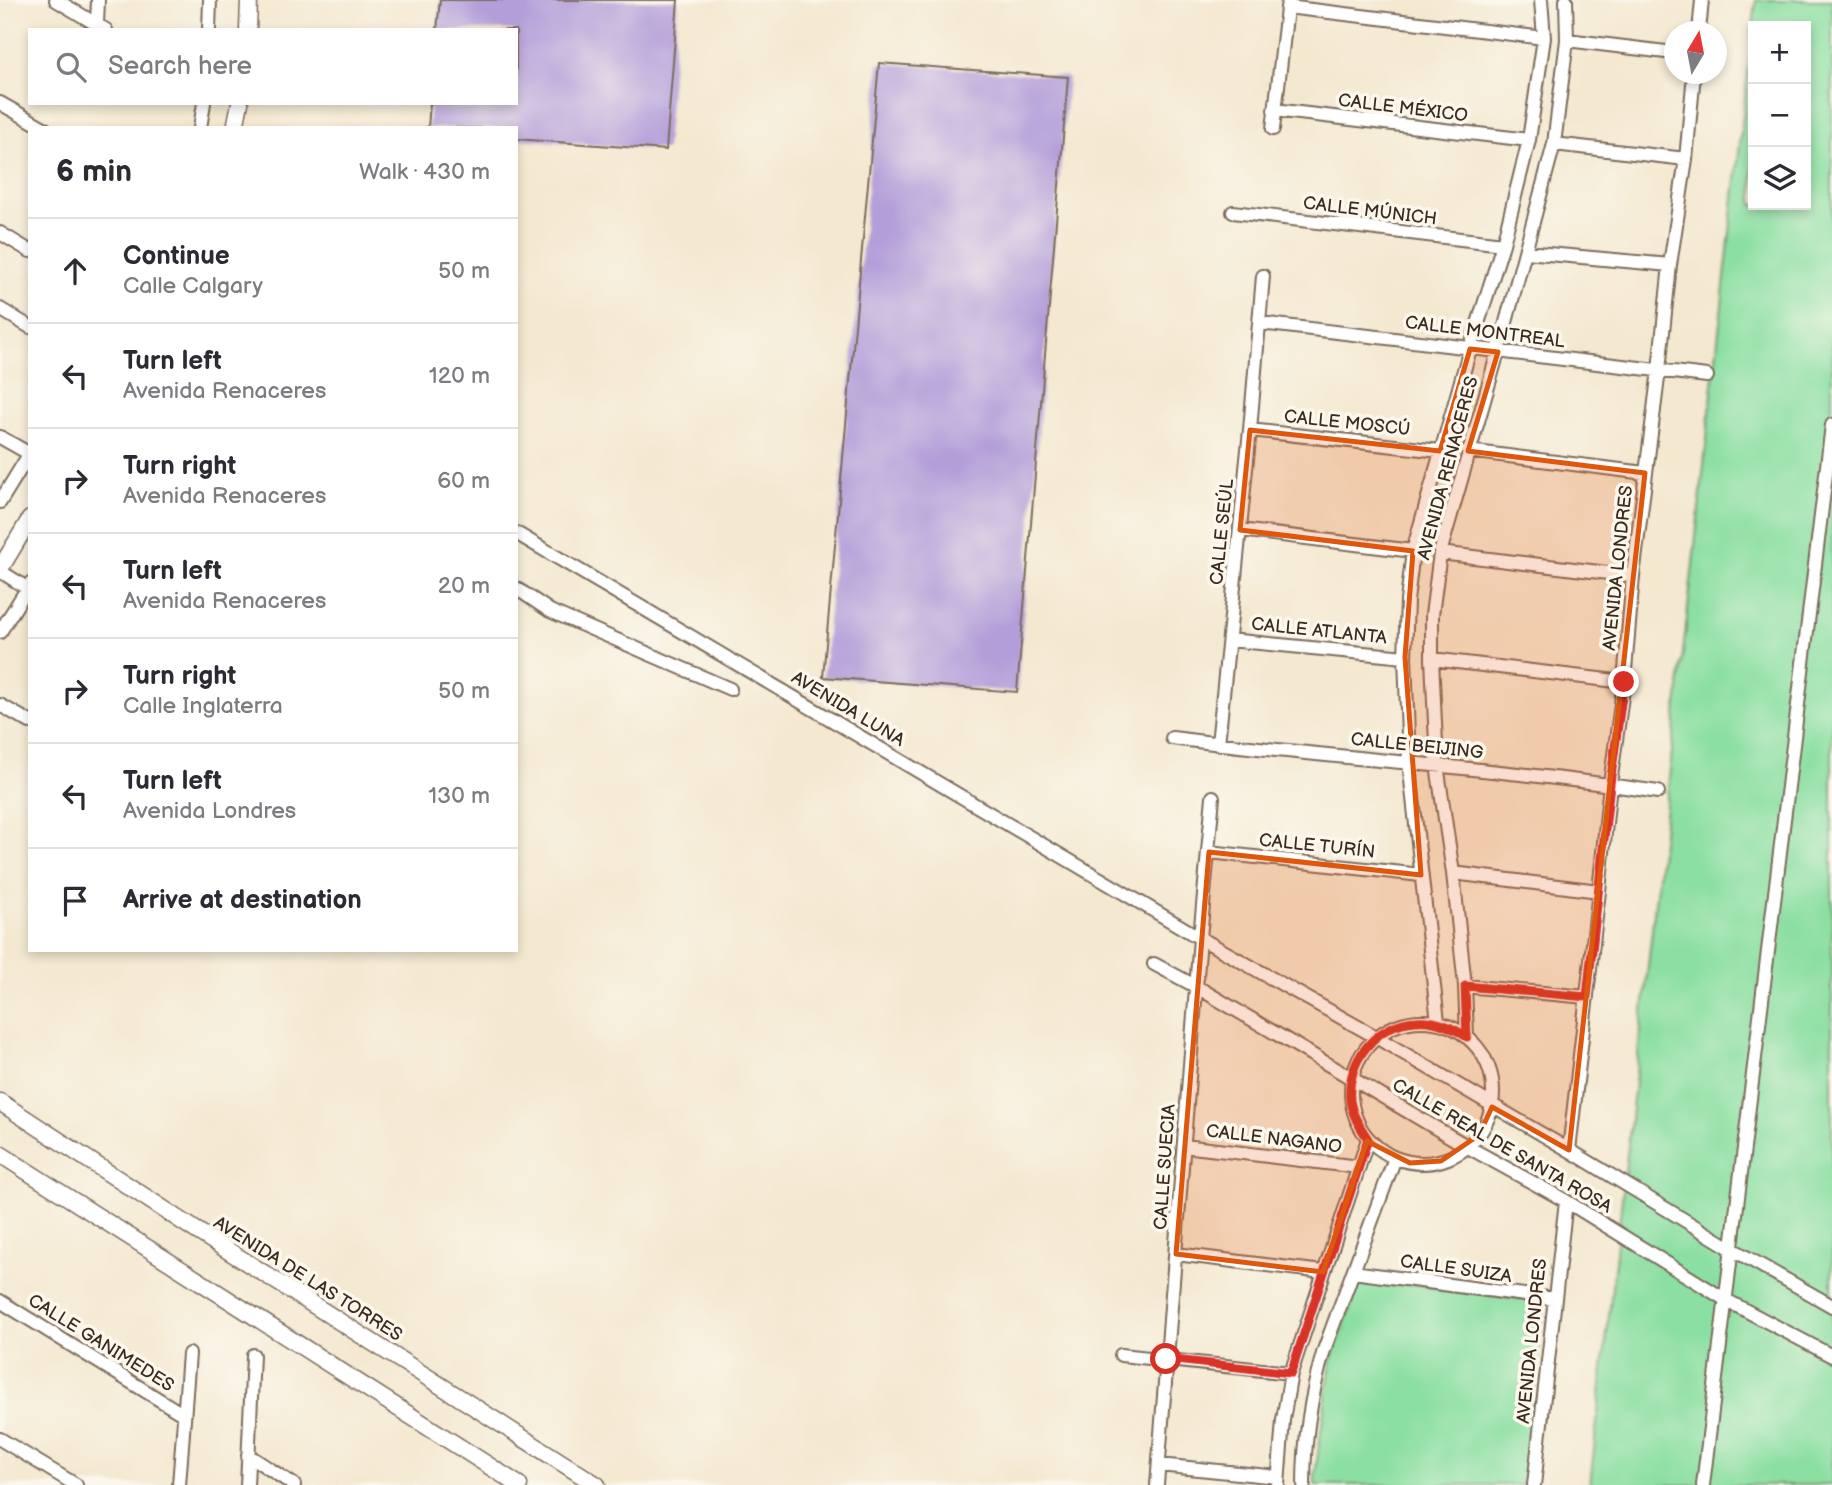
<!DOCTYPE html>
<meta charset="utf-8">
<style>
:root{--surface:#fff;--page:#f2f2f3;--text:#2b2b33;--muted:#7c7c81;--line:#e1e1e2}
body{margin:0;font-family:"Balsamiq Sans",sans-serif;background:var(--page);color:var(--text)}
.controls{position:absolute;right:21px;top:21px;display:grid;overflow:hidden;border-radius:0px;box-shadow:0 4px 10px #0003}
.controls button{width:63px;height:63px;display:grid;place-items:center;padding:0;border:0;border-bottom:2px solid var(--line);background:var(--surface);color:var(--text);font:35px sans-serif}
.compass{position:absolute;left:1664px;top:21px;width:63px;height:63px;border-radius:50%;background:var(--surface);box-shadow:0 4px 10px #0003;rotate:10deg}
.stop{position:absolute;width:21px;height:21px;margin:-16px;border:5px solid #d93025;border-radius:50%;background:#fff}
.stop.end{background:#d93025;border-color:#fff;box-shadow:0 2px 7px #0008}
.list{margin:0;padding:0;list-style:none}
h2{display:flex;justify-content:space-between;align-items:center;height:91px;margin:0;padding:0 28px;font-size:30px}
h2 small{font-size:23px;font-weight:400;color:var(--muted)}
.list li{display:grid;grid-template-columns:46px 1fr auto;gap:21px;align-items:center;box-sizing:border-box;height:105px;padding:0 28px;border-top:2px solid var(--line)}
.list b{display:block;font-size:26px;white-space:nowrap}
.list p{margin:0;font-size:23px;white-space:nowrap;color:var(--muted)}
.list em{font-size:23px;font-style:normal;color:var(--muted)}
.icon{flex:none;width:38px;height:38px;fill:none;stroke:currentColor;stroke-width:2;stroke-linecap:round;stroke-linejoin:round}
.map{position:relative;flex:none;width:1832px;height:1485px;overflow:hidden}
.search{position:absolute;background:var(--surface);box-shadow:0 4px 10px #0003;left:28px;top:28px;width:490px;height:77px;display:flex;align-items:center;gap:18px;box-sizing:border-box;padding:0 24px;border-radius:0px;color:var(--muted);font-size:26px}
.panel{position:absolute;background:var(--surface);box-shadow:0 4px 10px #0003;left:28px;top:126px;width:490px;height:826px;border-radius:0px}
.map>svg:first-child{display:block}
</style>
<div class="map">
<svg width="1832" height="1485" viewBox="0 0 1832 1485">
<rect width="100%" height="100%" fill="#fbf7ec"/>
<filter id="ink" filterUnits="userSpaceOnUse"><feTurbulence type="fractalNoise" baseFrequency=".0143" numOctaves="2"/><feDisplacementMap in="SourceGraphic" scale="14" xChannelSelector="R" yChannelSelector="G"/><feConvolveMatrix kernelMatrix="1 2 1 2 8 2 1 2 1" color-interpolation-filters="sRGB"/></filter>
<filter id="wash" filterUnits="userSpaceOnUse"><feTurbulence type="fractalNoise" baseFrequency=".00686" numOctaves="4" result="noise"/><feDisplacementMap in="SourceGraphic" scale="28" xChannelSelector="R" yChannelSelector="G"/><feGaussianBlur stdDeviation="1.57" result="paint"/><feColorMatrix in="noise" values="0 0 0 0 0 0 0 0 0 0 0 0 0 0 0 0 0 1.4 0 .05"/><feComposite in="paint" operator="in"/></filter>
<g filter="url(#wash)">
<rect width="100%" height="100%" fill="#f4e8d0"/>
<path fill="#8bdfa2" stroke="#638460" stroke-width="2" fill-rule="evenodd" d="M1756,0h76v1485h-242zM1753,26h53v179h-53z
M1372,1279l160,21 12,6 -20,179h-209v-11l16,-113 28,-76z"/>
<g id="blocks">
<path fill="#b39ed9" d="M440,0h238l-12,150 -150,-11v-11h-88l2,-25h86v-73h-79z
M879,63l189,14 -51,615 -194,-15z"/>
</g>
</g>
<g filter="url(#ink)">
<use href="#blocks" fill-opacity="0" stroke="#7c6c5c" stroke-width="2"/>
<g fill="none" stroke-linecap="round" stroke-linejoin="round">
<g stroke="#7c6c5c" stroke-width="16">
<path id="minor" d="M56,0l50,30
M1287,7l257,31
M97,24l1,-24
M209,30l1,-30
M1699,32l3,-32
M1567,40l107,13
M0,103l44,25
M1274,110l255,30
M200,128l4,-25
M1273,129l15,-129
M1554,144l132,15
M1233,212l270,32
M0,233l30,18
M1526,252l144,13
M0,309l30,18
M1260,323l447,53
M1250,430l190,21
M0,437l30,17
M1468,451l177,22
M0,502l30,-49
M1240,530l173,21
M516,533l684,405 176,99 193,113 163,99 100,57
M1440,553l193,23
M0,571l30,19
M516,588l34,23 180,78
M0,632l30,-48
M1229,640l176,17
M1432,659l192,23
M0,705l30,17
M1172,738c162,21 325,29 486,54
M1218,744l32,-314 13,-154
M1209,852l212,23
M1453,873l146,18
M1154,964l43,23 271,160 98,54 160,99 106,56
M1465,986l122,11
M1351 1092a71 71 0 1 1 142 0a71 71 0 1 1-142 0Z
M1438,1022l-29,-260 -4,-105 2,-56 6,-50 57,-202 33,-105 26,-104 15,-102 -3,-38
M1467,1037l-2,-51 -12,-113 -16,-108 -5,-106v-44l8,-62 58,-201 56,-208 13,-104 -1,-40
M1184,1146l175,21
M1569,1150l30,-259 11,-107 14,-102 9,-106 26,-206 11,-105 16,-106 8,-85
M1176,1254l147,18
M1353,1272l201,27
M0,1301l184,114
M1121,1355l170,18
M0,1439l76,46
M248,1455l46,30
M1159,1465l119,12
M179,1485l10,-131
M247,1485l6,-130
M1157,1485l43,-547 13,-141
M1278,1485l5,-65 8,-47 77,-234
M1304,1485c0,-46 7,-91 20,-135l71,-192
M1534,1485l32,-284
M1703,1485l129,-1060"/>
</g>
<g stroke="#7c6c5c" stroke-width="19">
<path id="tertiary" d="M248,30l1,-30
M235,128l5,-25
M0,569l30,-50
M0,1102l194,127 403,256
M0,1154l519,331"/>
</g>
<use href="#minor" stroke="#fff" stroke-width="12"/>
<use href="#tertiary" stroke="#fff" stroke-width="16"/>
</g>
</g>
<g fill="none" stroke-linecap="round" stroke-linejoin="round" filter="url(#ink)">
<path stroke="#d93025" stroke-width="9" d="M1166,1359l125,14 77,-234c-8,-12 -16,-24 -18,-39 -4,-39 27,-77 66,-79 19,-2 36,6 51,16l-2,-51 122,11 23,-213 14,-102"/>
</g>
<path fill="#df570d" fill-opacity="0.2" stroke="#df570d" stroke-width="5" stroke-linejoin="round" d="M1470,349l28,3 -30,99 177,22 -76,677 -77,-43 -13,28 -38,26 -31,2 -43,-22 -44,131 -147,-18 33,-402 212,23 -16,-218 8,-106 -173,-21 10,-100 190,21z"/>
<g text-anchor="middle" dominant-baseline="central" stroke-width="7" stroke-linejoin="round" paint-order="stroke">
<g font-size="18" fill="#3b2a1e" stroke="#fbf7ec">
<text transform="translate(1403 108) rotate(7)">CALLE MÉXICO</text>
<text transform="translate(1370 211) rotate(7)">CALLE MÚNICH</text>
<text transform="translate(1485 332) rotate(7)">CALLE MONTREAL</text>
<text transform="translate(1347 423) rotate(6)">CALLE MOSCÚ</text>
<text transform="translate(1448 468) rotate(-75)">AVENIDA RENACERES</text>
<text transform="translate(1222 532) rotate(-84)">CALLE SEÚL</text>
<text transform="translate(1618 568) rotate(-84)">AVENIDA LONDRES</text>
<text transform="translate(1319 631) rotate(6)">CALLE ATLANTA</text>
<text transform="translate(848 709) rotate(31)">AVENIDA LUNA</text>
<text transform="translate(1417 746) rotate(6)">CALLE BEIJING</text>
<text transform="translate(1317 846) rotate(6)">CALLE TURÍN</text>
<text transform="translate(1274 1139) rotate(7)">CALLE NAGANO</text>
<text transform="translate(1502 1146) rotate(30)">CALLE REAL DE SANTA ROSA</text>
<text transform="translate(1165 1167) rotate(-86)">CALLE SUECIA</text>
<text transform="translate(1456 1269) rotate(8)">CALLE SUIZA</text>
<text transform="translate(308 1279) rotate(32)">AVENIDA DE LAS TORRES</text>
<text transform="translate(1532 1341) rotate(-84)">AVENIDA LONDRES</text>
<text transform="translate(101 1343) rotate(32)">CALLE GANIMEDES</text>
</g>
</g>
</svg>
<div class="controls">
<button>+</button>
<button>−</button>
<button><svg class="icon" aria-label="layers" viewBox="0 0 24 24"><path d="M12 4l9 5-9 5-9-5zM3 14l9 5 9-5"/></svg></button>
</div>
<svg class="compass" viewBox="-18 -18 36 36"><path d="M0-13l5 13h-10z" fill="#e53935"/><path d="M0 13l5-13h-10z" fill="#7c7c81"/></svg>
<div class="stop" style="left:1166px;top:1359px"></div>
<div class="stop end" style="left:1624px;top:682px"></div>
<div class="search"><svg class="icon" aria-label="search" viewBox="0 0 24 24"><circle cx="10" cy="10" r="6"/><path d="M15 15l6 6"/></svg>Search here</div>
<section class="panel">
<h2>6 min<small>Walk · 430 m</small></h2>
<ul class="list">
<li><svg class="icon" aria-label="ahead" viewBox="0 0 24 24"><path d="M12 20V5M6 11l6-6 6 6"/></svg><div><b>Continue</b><p>Calle Calgary</p></div><em>50 m</em></li>
<li><svg class="icon" aria-label="left" viewBox="0 0 24 24"><path d="M17 20v-9H6M10 6l-5 5 5 5"/></svg><div><b>Turn left</b><p>Avenida Renaceres</p></div><em>120 m</em></li>
<li><svg class="icon" aria-label="right" viewBox="0 0 24 24"><path d="M7 20v-9h11M14 6l5 5-5 5"/></svg><div><b>Turn right</b><p>Avenida Renaceres</p></div><em>60 m</em></li>
<li><svg class="icon" aria-label="left" viewBox="0 0 24 24"><path d="M17 20v-9H6M10 6l-5 5 5 5"/></svg><div><b>Turn left</b><p>Avenida Renaceres</p></div><em>20 m</em></li>
<li><svg class="icon" aria-label="right" viewBox="0 0 24 24"><path d="M7 20v-9h11M14 6l5 5-5 5"/></svg><div><b>Turn right</b><p>Calle Inglaterra</p></div><em>50 m</em></li>
<li><svg class="icon" aria-label="left" viewBox="0 0 24 24"><path d="M17 20v-9H6M10 6l-5 5 5 5"/></svg><div><b>Turn left</b><p>Avenida Londres</p></div><em>130 m</em></li>
<li><svg class="icon" aria-label="arrive" viewBox="0 0 24 24"><path d="M6 21V4h12l-3 4 3 4H6"/></svg><div><b>Arrive at destination</b></div></li>
</ul>
</section>
</div>
